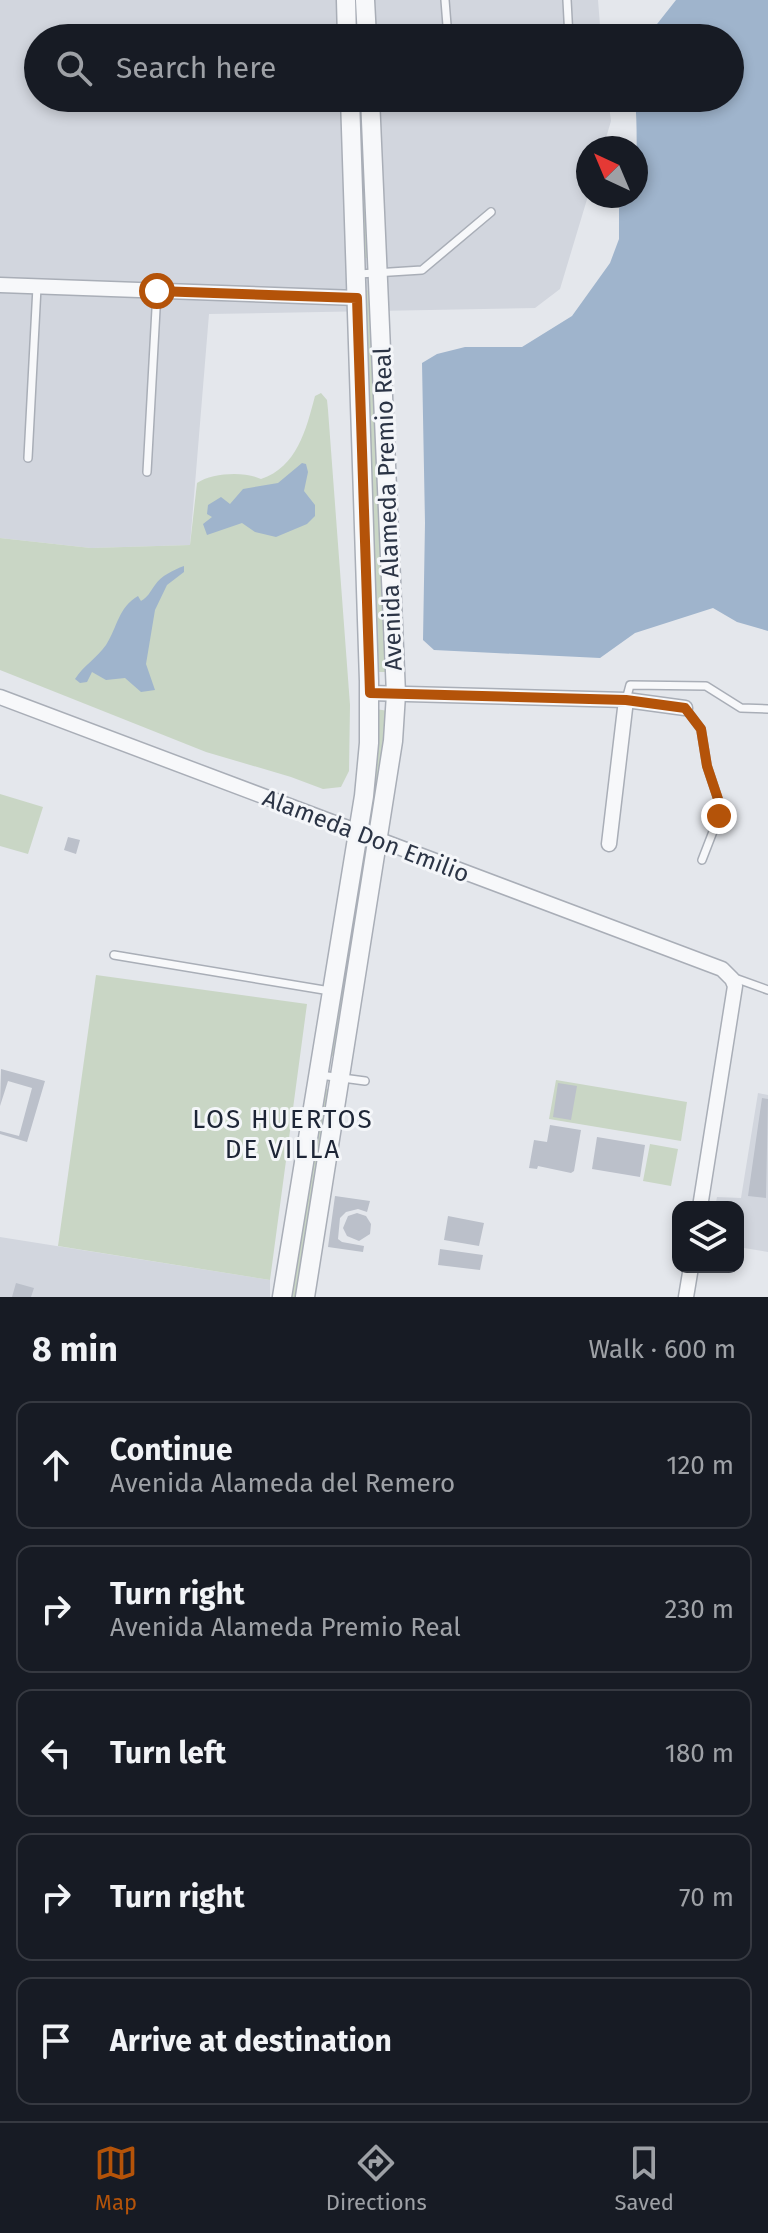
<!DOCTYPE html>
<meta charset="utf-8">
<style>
:root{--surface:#171b24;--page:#242831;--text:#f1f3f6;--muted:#9ea1a6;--line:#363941;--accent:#b45309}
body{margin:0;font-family:"Fira Sans",sans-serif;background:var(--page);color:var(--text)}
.controls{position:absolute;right:24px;bottom:24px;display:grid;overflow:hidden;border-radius:16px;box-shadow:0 4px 12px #0003}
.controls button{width:72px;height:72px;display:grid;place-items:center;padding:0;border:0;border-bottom:2px solid var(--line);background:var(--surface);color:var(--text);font:40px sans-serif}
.compass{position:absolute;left:576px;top:136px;width:72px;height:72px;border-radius:50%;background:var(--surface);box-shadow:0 4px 12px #0003;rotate:316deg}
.stop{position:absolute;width:24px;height:24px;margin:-18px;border:6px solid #b45309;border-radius:50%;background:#fff}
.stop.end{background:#b45309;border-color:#fff;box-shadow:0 2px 8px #0008}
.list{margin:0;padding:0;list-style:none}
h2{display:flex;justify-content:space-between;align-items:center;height:104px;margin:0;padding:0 32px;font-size:34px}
h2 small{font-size:26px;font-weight:400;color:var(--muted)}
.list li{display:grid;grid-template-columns:52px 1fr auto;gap:24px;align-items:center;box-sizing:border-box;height:128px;margin:0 16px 16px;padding:0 16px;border:2px solid var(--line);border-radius:16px}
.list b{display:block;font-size:30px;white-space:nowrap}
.list p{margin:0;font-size:26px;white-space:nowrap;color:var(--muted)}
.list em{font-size:26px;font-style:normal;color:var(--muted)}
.icon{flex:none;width:44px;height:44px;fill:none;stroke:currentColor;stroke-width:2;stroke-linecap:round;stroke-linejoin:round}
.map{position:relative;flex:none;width:768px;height:1297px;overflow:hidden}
.search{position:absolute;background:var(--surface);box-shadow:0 4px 12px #0003;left:24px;right:24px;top:24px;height:88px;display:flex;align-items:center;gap:20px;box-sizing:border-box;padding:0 28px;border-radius:44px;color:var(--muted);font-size:30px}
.sheet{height:824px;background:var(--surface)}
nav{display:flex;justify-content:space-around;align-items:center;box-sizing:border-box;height:112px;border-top:2px solid var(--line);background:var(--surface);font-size:22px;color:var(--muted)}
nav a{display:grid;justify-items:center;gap:4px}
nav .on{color:var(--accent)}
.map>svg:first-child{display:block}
</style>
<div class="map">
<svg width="768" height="1297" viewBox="0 0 768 1297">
<rect width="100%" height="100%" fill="#e4e7ec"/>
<path fill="#d2d6de" d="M0,0h598l3,38h-563v60h570l3,23 -8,27h-15v48l-28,93 -25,19 -326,6 -19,231 -99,3 -91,-10z
M758,1093l10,2v157l-30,-5v-40h-23l2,-10 24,1z
M0,1237l270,43v17h-270z"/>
<path fill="#c9d6c5" d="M357,98h7l7,160h-8z
M365,290l7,1 16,381h-13z
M321,393l6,7 1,10 22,295 -1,66 -8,16 -18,2 -32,-12 -85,-25 -206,-82v-132l91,10 99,-3 7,-62c15,-10 47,-12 64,-4 36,-12 45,-49 54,-83z
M376,709l12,2 -12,99 -8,-1z
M0,794l43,13 -15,47 -28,-8z
M360,849l11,1 -33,207 -10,-2z
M96,975l211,29 -37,276 -212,-34z
M556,1080l131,22 -6,39 -132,-22z
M321,1088l10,2 -32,207h-9z
M650,1144l28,5 -7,37 -28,-5z"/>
<path fill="#9fb4cc" d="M676,0h92v631l-31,-9 -24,-14 -78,25 -35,25 -166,-8 -11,-10 2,-117 -3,-160 15,-9 28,-7h57l50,-31 38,-53 9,-24v-30l3,-13h14c0,-35 2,-64 -1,-98h95v-60h-84z
M302,463l4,1 2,8 -4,19 11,14v11l-8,8 -31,13 -21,-5 -13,-9 -35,12 -4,-11 9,-7 -5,-3 1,-9 13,-8 9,7 13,-15 35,-6z
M184,566v6l-17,13 -12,25 -9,54 9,26 -14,2 -16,-14 -19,2 -14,-8 -5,10 -7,1 -5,-4c9,-14 22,-21 31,-34 12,-19 12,-37 32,-49l3,5c8,-5 8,-8 14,-16 6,-9 18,-15 29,-19z"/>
<path fill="#bbc0ca" d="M68,837l12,3 -4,14 -12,-4z
M1,1069l44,12 -18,61 -27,-8v-3l19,5 13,-48 -24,-7 -8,25z
M558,1083l19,3 -6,34 -18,-3z
M762,1098l6,1 -2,99 -18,-2z
M550,1125l31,5 -7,41 -3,2 -33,-7 -1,3 -8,-1 5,-28 13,2z
M597,1137l48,8 -5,32 -48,-8z
M335,1196l35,5 -3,11 -9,-3 -12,3 -6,6 -2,21 4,3 22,4 -1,6 -35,-5z
M357,1213l9,3 5,8 -1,10 -11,7 -12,-5 -4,-8 5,-12z
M448,1216l36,7 -5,23 -35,-6z
M440,1249l43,6 -3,15 -42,-5z
M16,1283l18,5 -3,9h-19z"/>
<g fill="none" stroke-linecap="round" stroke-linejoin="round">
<g stroke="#a9aeb7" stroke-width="10">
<path id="service" d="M445,0l3,38
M567,0l2,38
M359,274l63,-4 69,-58
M28,458l9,-171
M147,472l10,-181
M626,700l4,-15 76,1 35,22 27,1
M685,708l16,21 6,37 12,36v14l-17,44
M114,955l216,36
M732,977l36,13
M320,1075l45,6"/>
</g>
<g stroke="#a9aeb7" stroke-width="17">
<path id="minor" d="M0,285l357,13
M370,693l256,7 59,8
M0,697l722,272 10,10 3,7 -35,221
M609,844l17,-144
M686,1297l5,-30"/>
</g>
<g stroke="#a9aeb7" stroke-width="21">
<path id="tertiary" d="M346,0l1,38
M365,0l2,38
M282,1297l82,-501 5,-53v-62l-19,-583
M305,1297l88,-556 3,-47 -26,-596"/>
</g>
<use href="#service" stroke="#f7f8fa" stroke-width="7"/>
<use href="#minor" stroke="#f7f8fa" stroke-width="14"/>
<use href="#tertiary" stroke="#f7f8fa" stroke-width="18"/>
</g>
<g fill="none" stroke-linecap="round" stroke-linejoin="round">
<path stroke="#b45309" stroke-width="10" d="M157,291l200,7 13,395 256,7 59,8 16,21 6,37 12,36v14"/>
</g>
<g text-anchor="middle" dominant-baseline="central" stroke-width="6" stroke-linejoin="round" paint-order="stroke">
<g font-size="24" fill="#2b3445" stroke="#f4f6f9">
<text transform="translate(388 509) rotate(-92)">Avenida Alameda Premio Real</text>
<text transform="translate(366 836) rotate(21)">Alameda Don Emilio</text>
</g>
<g font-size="26" letter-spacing="2" fill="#1d2536" stroke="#f4f6f9">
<text x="283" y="1119">LOS HUERTOS<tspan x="283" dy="30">DE VILLA</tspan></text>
</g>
</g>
</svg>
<div class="controls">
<button><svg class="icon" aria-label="layers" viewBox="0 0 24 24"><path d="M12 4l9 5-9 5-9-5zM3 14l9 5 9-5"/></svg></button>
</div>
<svg class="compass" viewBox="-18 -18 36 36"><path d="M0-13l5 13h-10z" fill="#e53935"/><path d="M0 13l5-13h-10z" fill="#9ea1a6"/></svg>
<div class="stop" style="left:157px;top:291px"></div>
<div class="stop end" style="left:719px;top:816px"></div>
<div class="search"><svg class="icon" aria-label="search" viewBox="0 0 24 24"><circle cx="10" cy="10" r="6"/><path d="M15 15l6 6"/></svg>Search here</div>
</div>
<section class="sheet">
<h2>8 min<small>Walk · 600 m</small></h2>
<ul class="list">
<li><svg class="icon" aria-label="ahead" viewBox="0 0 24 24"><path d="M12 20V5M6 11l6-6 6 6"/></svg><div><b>Continue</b><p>Avenida Alameda del Remero</p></div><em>120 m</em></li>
<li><svg class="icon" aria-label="right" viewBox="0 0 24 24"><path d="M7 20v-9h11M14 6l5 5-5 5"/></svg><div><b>Turn right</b><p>Avenida Alameda Premio Real</p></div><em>230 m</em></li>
<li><svg class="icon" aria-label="left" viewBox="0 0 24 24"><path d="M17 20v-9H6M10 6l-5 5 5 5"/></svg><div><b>Turn left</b></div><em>180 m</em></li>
<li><svg class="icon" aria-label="right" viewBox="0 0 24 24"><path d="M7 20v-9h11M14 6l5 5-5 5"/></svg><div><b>Turn right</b></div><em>70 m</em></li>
<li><svg class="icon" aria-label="arrive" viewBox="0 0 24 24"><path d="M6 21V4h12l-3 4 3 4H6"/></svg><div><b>Arrive at destination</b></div></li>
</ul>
</section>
<nav>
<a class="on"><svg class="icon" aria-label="map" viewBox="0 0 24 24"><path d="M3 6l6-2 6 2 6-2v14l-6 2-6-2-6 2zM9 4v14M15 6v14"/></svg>Map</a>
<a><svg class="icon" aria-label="directions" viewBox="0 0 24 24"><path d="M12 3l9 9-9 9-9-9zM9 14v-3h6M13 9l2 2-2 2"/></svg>Directions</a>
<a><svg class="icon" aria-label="saved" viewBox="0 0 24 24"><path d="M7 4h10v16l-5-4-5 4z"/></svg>Saved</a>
</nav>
